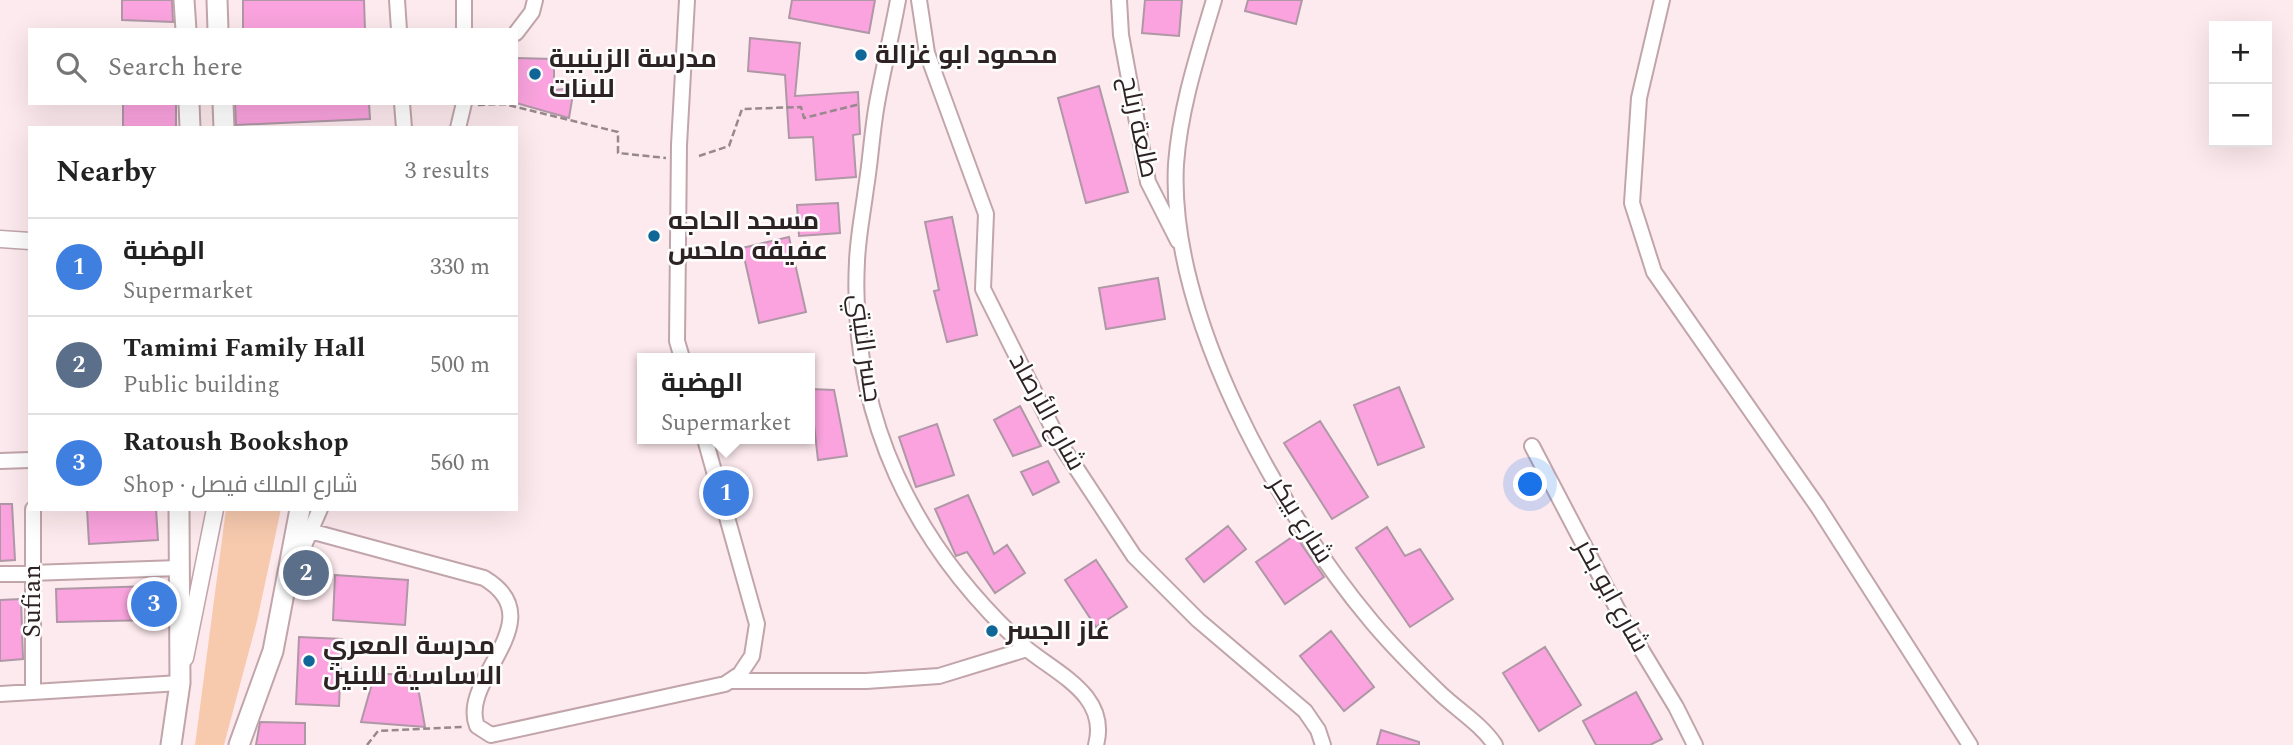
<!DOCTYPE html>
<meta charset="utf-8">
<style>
:root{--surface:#fff;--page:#f6f6f6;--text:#222;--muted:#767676;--line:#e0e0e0;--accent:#0f6798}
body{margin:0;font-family:Spectral,Cairo,serif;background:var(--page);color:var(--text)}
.controls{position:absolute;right:21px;top:21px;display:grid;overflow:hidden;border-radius:0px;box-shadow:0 7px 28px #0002}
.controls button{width:63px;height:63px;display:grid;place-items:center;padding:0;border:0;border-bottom:2px solid var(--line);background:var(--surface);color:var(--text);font:35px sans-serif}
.you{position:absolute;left:1531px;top:485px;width:24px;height:24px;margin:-18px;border:5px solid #fff;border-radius:50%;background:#1a73e8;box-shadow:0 0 0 10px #1a73e833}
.badge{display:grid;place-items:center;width:46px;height:46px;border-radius:50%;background:var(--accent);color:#fff;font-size:23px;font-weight:700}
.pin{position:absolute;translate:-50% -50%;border:4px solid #fff;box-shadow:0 2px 7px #0006}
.popup{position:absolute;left:637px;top:353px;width:178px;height:91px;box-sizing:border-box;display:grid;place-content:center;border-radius:0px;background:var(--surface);filter:drop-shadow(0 2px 5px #0005);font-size:23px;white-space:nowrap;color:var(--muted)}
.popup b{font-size:26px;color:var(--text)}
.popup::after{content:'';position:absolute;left:50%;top:100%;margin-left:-14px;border:14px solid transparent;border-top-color:var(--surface)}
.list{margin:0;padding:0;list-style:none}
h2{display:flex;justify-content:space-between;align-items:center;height:91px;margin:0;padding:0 28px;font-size:30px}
h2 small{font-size:23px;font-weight:400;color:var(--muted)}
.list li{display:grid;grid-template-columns:46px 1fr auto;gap:21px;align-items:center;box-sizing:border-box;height:98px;padding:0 28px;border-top:2px solid var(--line)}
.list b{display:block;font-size:26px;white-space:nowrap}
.list p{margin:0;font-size:23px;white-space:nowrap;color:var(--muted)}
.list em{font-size:23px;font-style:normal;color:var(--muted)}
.icon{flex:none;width:38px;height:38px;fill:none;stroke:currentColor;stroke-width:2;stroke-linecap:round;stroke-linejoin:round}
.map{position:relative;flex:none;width:2293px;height:745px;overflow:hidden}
.search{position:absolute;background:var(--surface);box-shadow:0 7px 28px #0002;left:28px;top:28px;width:490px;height:77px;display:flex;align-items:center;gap:18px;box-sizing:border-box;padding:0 24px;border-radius:0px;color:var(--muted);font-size:26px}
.panel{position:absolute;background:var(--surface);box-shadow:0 7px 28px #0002;left:28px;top:126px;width:490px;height:385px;border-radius:0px}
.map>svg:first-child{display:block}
</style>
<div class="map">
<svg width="2293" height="745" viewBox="0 0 2293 745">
<rect width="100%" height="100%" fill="#fdeaee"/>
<path fill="#f7caae" d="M226,509h55l-24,112 -33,124h-29z"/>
<path fill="#faa3de" stroke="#af97a6" stroke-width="2" d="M122,0h50l1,22 -51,-2z
M243,0h121l1,30h-122z
M792,0h83l-6,33 -80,-15z
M1145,0h37l-3,36 -37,-3z
M1248,0h54l-6,24 -51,-13z
M750,38l50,5 -5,53 63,-4 2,42 -7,1 3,42 -40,3 -3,-43 -24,1 -4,-63 -37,-4z
M516,58l38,1v31l20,-2 -5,30 -53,-15z
M1099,86l29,106 -42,11 -28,-105z
M123,103h53v25h-53z
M235,103h134l1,16 -134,6z
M838,203l2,30 -41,3 -2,-31z
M952,217l25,118 -30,7 -13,-51 5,-1 -14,-68z
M789,237l17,75 -47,11 -17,-75z
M1158,278l7,41 -59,10 -7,-41z
M1399,387l25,60 -46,18 -24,-60z
M810,389l24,1 13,66 -29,4z
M1020,406l21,40 -28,10 -19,-36z
M1320,421l48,76 -36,22 -48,-76z
M937,424l17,51 -38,12 -17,-50z
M1048,461l11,21 -26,13 -12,-23z
M968,495l26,59 13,-9 18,28 -30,20 -28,-41 -11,4 -21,-47z
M0,504h12l3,56 -15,1z
M87,509h69l2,31 -69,4z
M1228,526l18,23 -42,33 -18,-23z
M1387,527l18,29 15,-7 33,50 -43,28 -54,-79z
M1295,535l29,42 -39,27 -29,-42z
M1096,560l31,47 -31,20 -31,-47z
M335,575l73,5 -3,45 -72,-5z
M153,586l1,34 -97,2 -1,-33z
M21,599l2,60 -23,2v-61z
M1331,631l43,56 -30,24 -44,-55z
M299,637l43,2 -3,67 -43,-2z
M1545,647l36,58 -42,26 -36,-58z
M375,673l41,3 9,51 -64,-5z
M1636,692l26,47 -12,6h-54l-13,-24z
M260,722l45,1v22h-49z
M1381,730l38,12v3h-42z"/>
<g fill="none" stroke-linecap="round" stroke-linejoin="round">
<g stroke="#c1a5aa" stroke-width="18">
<path id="minor" d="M397,0l2,30
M464,0v30
M898,0c-6,33 -14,66 -20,98 -6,30 -7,60 -12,90 -3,24 -8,48 -9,73 -8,156 57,286 170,388
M919,0l8,53 59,161 -3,75 78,156 73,111 64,64 107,91 13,19 5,15
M1119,0l2,35 27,147 30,59
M1214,0c-16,54 -34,108 -38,164 -8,150 102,346 196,458 21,25 45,49 69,72 17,16 41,31 54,51
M1662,0l-23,98 -7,105 22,69 164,235 152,238
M516,33l16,-21 3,-12
M402,103l2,25
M458,128l6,-25
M682,358l-5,-17 2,-196 8,-145
M1532,446l89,170 55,91 19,38
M0,461l30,-1
M310,531l174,47c71,42 -26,101 -7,148l14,9 234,-51 15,-10 12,-18 5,-32 -52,-185
M296,564l24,-55
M0,574l179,-6
M731,681h135l73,-5 88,-27c32,26 82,47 69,96
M33,692v-183
M0,694l180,-11"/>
</g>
<g stroke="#c1a5aa" stroke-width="19">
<path id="tertiary" d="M0,239l30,2
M185,658l30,-149"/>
</g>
<g stroke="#c1a5aa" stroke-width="23">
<path id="secondary" d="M184,0l2,30
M217,0l1,30
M189,103l1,25
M223,103l1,25
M171,745l9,-62 -1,-174
M239,745l34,-94 27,-142"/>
</g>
<path stroke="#97888b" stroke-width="2.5" stroke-dasharray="7 3.5" stroke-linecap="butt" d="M478,105l26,-1 114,28v21l48,5
M699,156l30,-10 13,-37 59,-2 3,11 56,-14
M367,745l11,-14 84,-4"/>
<use href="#minor" stroke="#fff" stroke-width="14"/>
<use href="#tertiary" stroke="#fff" stroke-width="16"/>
<use href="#secondary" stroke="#fff" stroke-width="19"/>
</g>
<g fill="#0f6798" stroke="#fdfdfd" stroke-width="2.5">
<circle cx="861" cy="55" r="7"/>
<circle cx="535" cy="74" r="7"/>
<circle cx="654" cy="236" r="7"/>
<circle cx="992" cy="631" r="7"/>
<circle cx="309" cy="661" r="7"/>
</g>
<g text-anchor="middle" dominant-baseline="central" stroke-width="5" stroke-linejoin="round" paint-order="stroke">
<g font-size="26" font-weight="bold" fill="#2d2224" stroke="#fdfdfd" text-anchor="start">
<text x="875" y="55">محمود ابو غزالة</text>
<text x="549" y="59">مدرسة الزينبية<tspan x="549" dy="30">للبنات</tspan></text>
<text x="668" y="221">مسجد الحاجه<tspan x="668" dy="30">عفيفه ملحس</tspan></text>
<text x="1006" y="631">غاز الجسر</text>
<text x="323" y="646">مدرسة المعري<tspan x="323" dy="30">الاساسية للبنين</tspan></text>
</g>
<g font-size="26" fill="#2d2224" stroke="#fdfdfd">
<text transform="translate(1139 127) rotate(78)">طلعة زبلح</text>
<text transform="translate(865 348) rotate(82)">جسر التيتي</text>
<text transform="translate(1047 412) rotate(61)">شارع الأرصاد</text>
<text transform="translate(1301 520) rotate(58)">شارع بيكر</text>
<text transform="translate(1612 596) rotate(61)">شارع ابو بكر</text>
<text transform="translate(32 601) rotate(-90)">Sufian</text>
</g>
</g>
</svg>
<div class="controls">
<button>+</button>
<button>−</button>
</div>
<div class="you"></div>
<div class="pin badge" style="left:726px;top:493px;background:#3f7fe0">1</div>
<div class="popup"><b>الهضبة</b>Supermarket</div>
<div class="pin badge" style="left:306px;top:573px;background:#5c6f8a">2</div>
<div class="pin badge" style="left:154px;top:604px;background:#3f7fe0">3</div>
<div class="search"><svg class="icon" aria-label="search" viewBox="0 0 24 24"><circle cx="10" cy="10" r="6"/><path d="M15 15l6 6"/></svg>Search here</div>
<section class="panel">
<h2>Nearby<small>3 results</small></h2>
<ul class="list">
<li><span class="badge" style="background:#3f7fe0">1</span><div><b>الهضبة</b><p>Supermarket</p></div><em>330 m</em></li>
<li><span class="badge" style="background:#5c6f8a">2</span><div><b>Tamimi Family Hall</b><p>Public building</p></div><em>500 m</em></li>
<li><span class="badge" style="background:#3f7fe0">3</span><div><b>Ratoush Bookshop</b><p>Shop · شارع الملك فيصل</p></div><em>560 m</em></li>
</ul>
</section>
</div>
